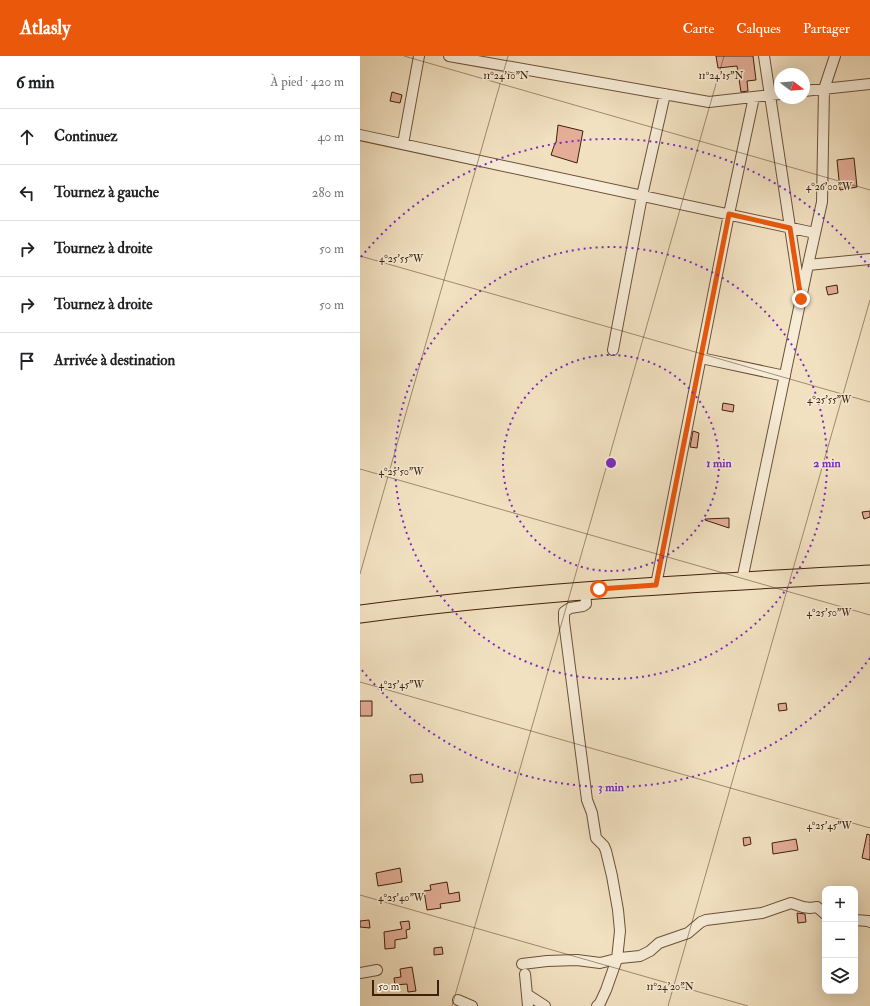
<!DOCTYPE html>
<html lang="fr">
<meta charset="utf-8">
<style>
:root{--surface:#fff;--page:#f6f6f6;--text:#202124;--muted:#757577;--line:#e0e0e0;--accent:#ea580c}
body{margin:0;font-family:"IM FELL Double Pica",serif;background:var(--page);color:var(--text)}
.controls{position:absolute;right:12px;bottom:12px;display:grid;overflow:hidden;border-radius:8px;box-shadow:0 4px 16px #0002}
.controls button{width:36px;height:36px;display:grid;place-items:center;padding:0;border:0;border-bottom:1px solid var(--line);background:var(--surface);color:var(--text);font:20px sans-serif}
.compass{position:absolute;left:414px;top:12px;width:36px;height:36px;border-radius:50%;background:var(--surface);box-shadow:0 4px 16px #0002;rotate:106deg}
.scale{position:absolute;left:12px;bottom:10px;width:67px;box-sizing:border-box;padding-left:4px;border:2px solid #3f2109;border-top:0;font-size:11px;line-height:14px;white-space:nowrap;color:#3f2109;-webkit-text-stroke:3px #f7ecd7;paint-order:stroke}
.stop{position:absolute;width:12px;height:12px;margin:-9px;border:3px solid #ea580c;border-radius:50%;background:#fff}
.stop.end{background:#ea580c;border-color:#fff;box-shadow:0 1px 4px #0008}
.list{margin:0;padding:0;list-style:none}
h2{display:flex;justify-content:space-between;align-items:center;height:52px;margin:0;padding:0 16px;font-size:17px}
h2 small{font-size:13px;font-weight:400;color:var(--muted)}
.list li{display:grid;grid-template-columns:26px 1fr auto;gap:12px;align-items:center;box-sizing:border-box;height:56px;padding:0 16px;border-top:1px solid var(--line)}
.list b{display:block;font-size:15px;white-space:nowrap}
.list em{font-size:13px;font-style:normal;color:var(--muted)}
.icon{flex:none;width:22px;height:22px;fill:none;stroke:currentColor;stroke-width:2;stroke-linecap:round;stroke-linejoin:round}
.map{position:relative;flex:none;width:510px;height:950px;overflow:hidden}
header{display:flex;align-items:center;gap:24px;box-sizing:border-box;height:56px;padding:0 20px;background:var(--accent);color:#fff}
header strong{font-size:19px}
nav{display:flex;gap:22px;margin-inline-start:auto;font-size:14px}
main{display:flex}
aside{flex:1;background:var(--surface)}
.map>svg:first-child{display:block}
</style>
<header>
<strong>Atlasly</strong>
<nav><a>Carte</a><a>Calques</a><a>Partager</a></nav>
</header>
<main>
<aside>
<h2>6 min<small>À pied · 420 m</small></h2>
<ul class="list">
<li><svg class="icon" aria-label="ahead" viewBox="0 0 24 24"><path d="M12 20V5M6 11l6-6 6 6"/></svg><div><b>Continuez</b></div><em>40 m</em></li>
<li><svg class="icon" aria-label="left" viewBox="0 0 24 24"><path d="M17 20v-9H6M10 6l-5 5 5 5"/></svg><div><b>Tournez à gauche</b></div><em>280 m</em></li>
<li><svg class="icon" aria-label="right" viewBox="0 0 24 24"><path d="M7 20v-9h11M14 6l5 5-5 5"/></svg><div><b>Tournez à droite</b></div><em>50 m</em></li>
<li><svg class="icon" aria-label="right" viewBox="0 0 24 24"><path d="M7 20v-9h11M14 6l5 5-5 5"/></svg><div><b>Tournez à droite</b></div><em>50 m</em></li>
<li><svg class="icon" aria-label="arrive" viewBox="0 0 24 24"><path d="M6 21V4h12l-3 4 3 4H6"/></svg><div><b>Arrivée à destination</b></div></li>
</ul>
</aside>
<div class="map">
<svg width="510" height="950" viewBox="0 0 510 950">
<rect width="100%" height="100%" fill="#f2e1c1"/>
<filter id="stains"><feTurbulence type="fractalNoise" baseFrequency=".005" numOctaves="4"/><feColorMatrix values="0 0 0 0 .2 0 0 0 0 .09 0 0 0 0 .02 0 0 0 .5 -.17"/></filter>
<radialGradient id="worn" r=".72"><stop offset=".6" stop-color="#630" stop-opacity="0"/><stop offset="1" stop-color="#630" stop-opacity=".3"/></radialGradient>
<path fill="#e3ad98" stroke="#3f2109" d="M356,0h37l3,24 -9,1 1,10 -7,1 -4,-26 -19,2z
M32,36l10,3 -2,8 -10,-2z
M198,69l25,6 -6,32 -26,-8 4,-12h1z
M494,102l3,29 -17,3 -3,-30z
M477,229l1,8 -10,2 -2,-8z
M363,347l11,2 -1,7 -11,-2z
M333,375l6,2 -2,15 -7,-1z
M510,455v6l-6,2 -2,-7z
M369,462v10l-24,-8v-1z
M0,645h12v15h-12z
M426,647l1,7 -8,1 -1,-7z
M62,718l1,8 -12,1 -1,-8z
M507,778l3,1v25l-8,-2z
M390,781l1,7 -7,2 -1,-8z
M436,783l2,11 -25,4 -1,-11z
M40,812l2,14 -24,4 -2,-13z
M87,826l2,12 10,-2 1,9 -20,3 1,4 -14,2 -3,-19 7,-1 -1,-5z
M437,857l8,1 1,8 -8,1z
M9,864l1,8 -10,-1v-6z
M49,865l1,8 -4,1 1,8 -12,2v8l-10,1 -1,-17 18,-3 -2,-7z
M82,891l1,7 -9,1v-7z
M52,911l4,24 -8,1 -1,-8 -12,1 -1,-7 7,-1 -1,-8z"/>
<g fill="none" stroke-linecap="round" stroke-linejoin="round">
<g stroke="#6c5137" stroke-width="12">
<path id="street" d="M89,0l260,46 71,-8
M404,0l36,237
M444,35l66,-7
M0,79l455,98
M43,88l16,-88
M448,209l62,-6
M253,294l29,-154 23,-102
M341,302l84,18
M382,524l66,-315 14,-63 2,-113 11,-33
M296,529l73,-371 25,-117
M225,534l1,14 -3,2 -13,2 -6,4v9l23,179 5,13 4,25 8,8 2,5 6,25 6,34 2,21 -3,28 -11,31 -6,13 -3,3
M495,864l13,1 2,1
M162,908l25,-3 30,-1 23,3 20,-5 20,-2 10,-5 9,-8 29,-10 13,-11 5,-2 56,-7 29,-10 12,4 7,1 7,-1 8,7
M0,917l17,-3
M165,918l3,32
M168,939l17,11
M98,944l14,6"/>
</g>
<g stroke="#3f2109" stroke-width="19">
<path id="primary" d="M0,558c170,-23 339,-31 510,-40"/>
</g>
<use href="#street" stroke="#f7ecd7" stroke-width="10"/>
<use href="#primary" stroke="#f2e1c1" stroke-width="17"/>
</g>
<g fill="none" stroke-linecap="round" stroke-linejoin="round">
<path stroke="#ea580c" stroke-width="5" d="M239,533l57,-4 73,-371 61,14 11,71"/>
</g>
<path fill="none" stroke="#3f2109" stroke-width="1" stroke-opacity="0.45" d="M44,0l466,134M0,200l510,146M0,413l510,146M0,518l148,-518M0,626l510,146M0,839l388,111M92,950l272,-950M308,950l202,-706"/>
<g fill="none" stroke="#7b2cbf" stroke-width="2" stroke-dasharray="2 4">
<circle cx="251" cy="407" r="108"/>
<circle cx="251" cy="407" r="216"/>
<path d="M510 602A324 324 0 0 1 1 613M1 201A324 324 0 0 1 510 212"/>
</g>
<g font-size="10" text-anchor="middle" fill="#3f2109" stroke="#f7ecd7" stroke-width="3" stroke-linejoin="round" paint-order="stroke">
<text x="146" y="23">11°24'10"N</text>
<text x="361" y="23">11°24'15"N</text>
<text x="469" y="134">4°26'00"W</text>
<text x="41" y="206">4°25'55"W</text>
<text x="469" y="347">4°25'55"W</text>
<text x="41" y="419">4°25'50"W</text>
<text x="469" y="560">4°25'50"W</text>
<text x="41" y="632">4°25'45"W</text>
<text x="469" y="773">4°25'45"W</text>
<text x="41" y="845">4°25'40"W</text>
<text x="310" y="934">11°24'20"N</text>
</g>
<circle cx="251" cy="407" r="6" fill="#7b2cbf" stroke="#f7ecd7" stroke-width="2"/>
<g font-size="12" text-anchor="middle" font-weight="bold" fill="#7b2cbf" stroke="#f7ecd7" stroke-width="3" stroke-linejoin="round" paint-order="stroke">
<text x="359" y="411">1 min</text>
<text x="467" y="411">2 min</text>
<text x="251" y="735">3 min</text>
</g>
<rect width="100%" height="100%" filter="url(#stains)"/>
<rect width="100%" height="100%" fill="url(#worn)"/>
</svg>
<div class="controls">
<button>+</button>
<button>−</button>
<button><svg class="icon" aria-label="layers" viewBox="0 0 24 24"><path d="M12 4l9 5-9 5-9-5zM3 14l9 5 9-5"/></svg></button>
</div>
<svg class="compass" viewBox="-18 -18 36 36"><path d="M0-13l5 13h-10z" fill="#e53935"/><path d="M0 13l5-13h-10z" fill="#757577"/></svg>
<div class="scale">50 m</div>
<div class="stop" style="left:239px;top:533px"></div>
<div class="stop end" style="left:441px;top:243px"></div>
</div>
</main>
